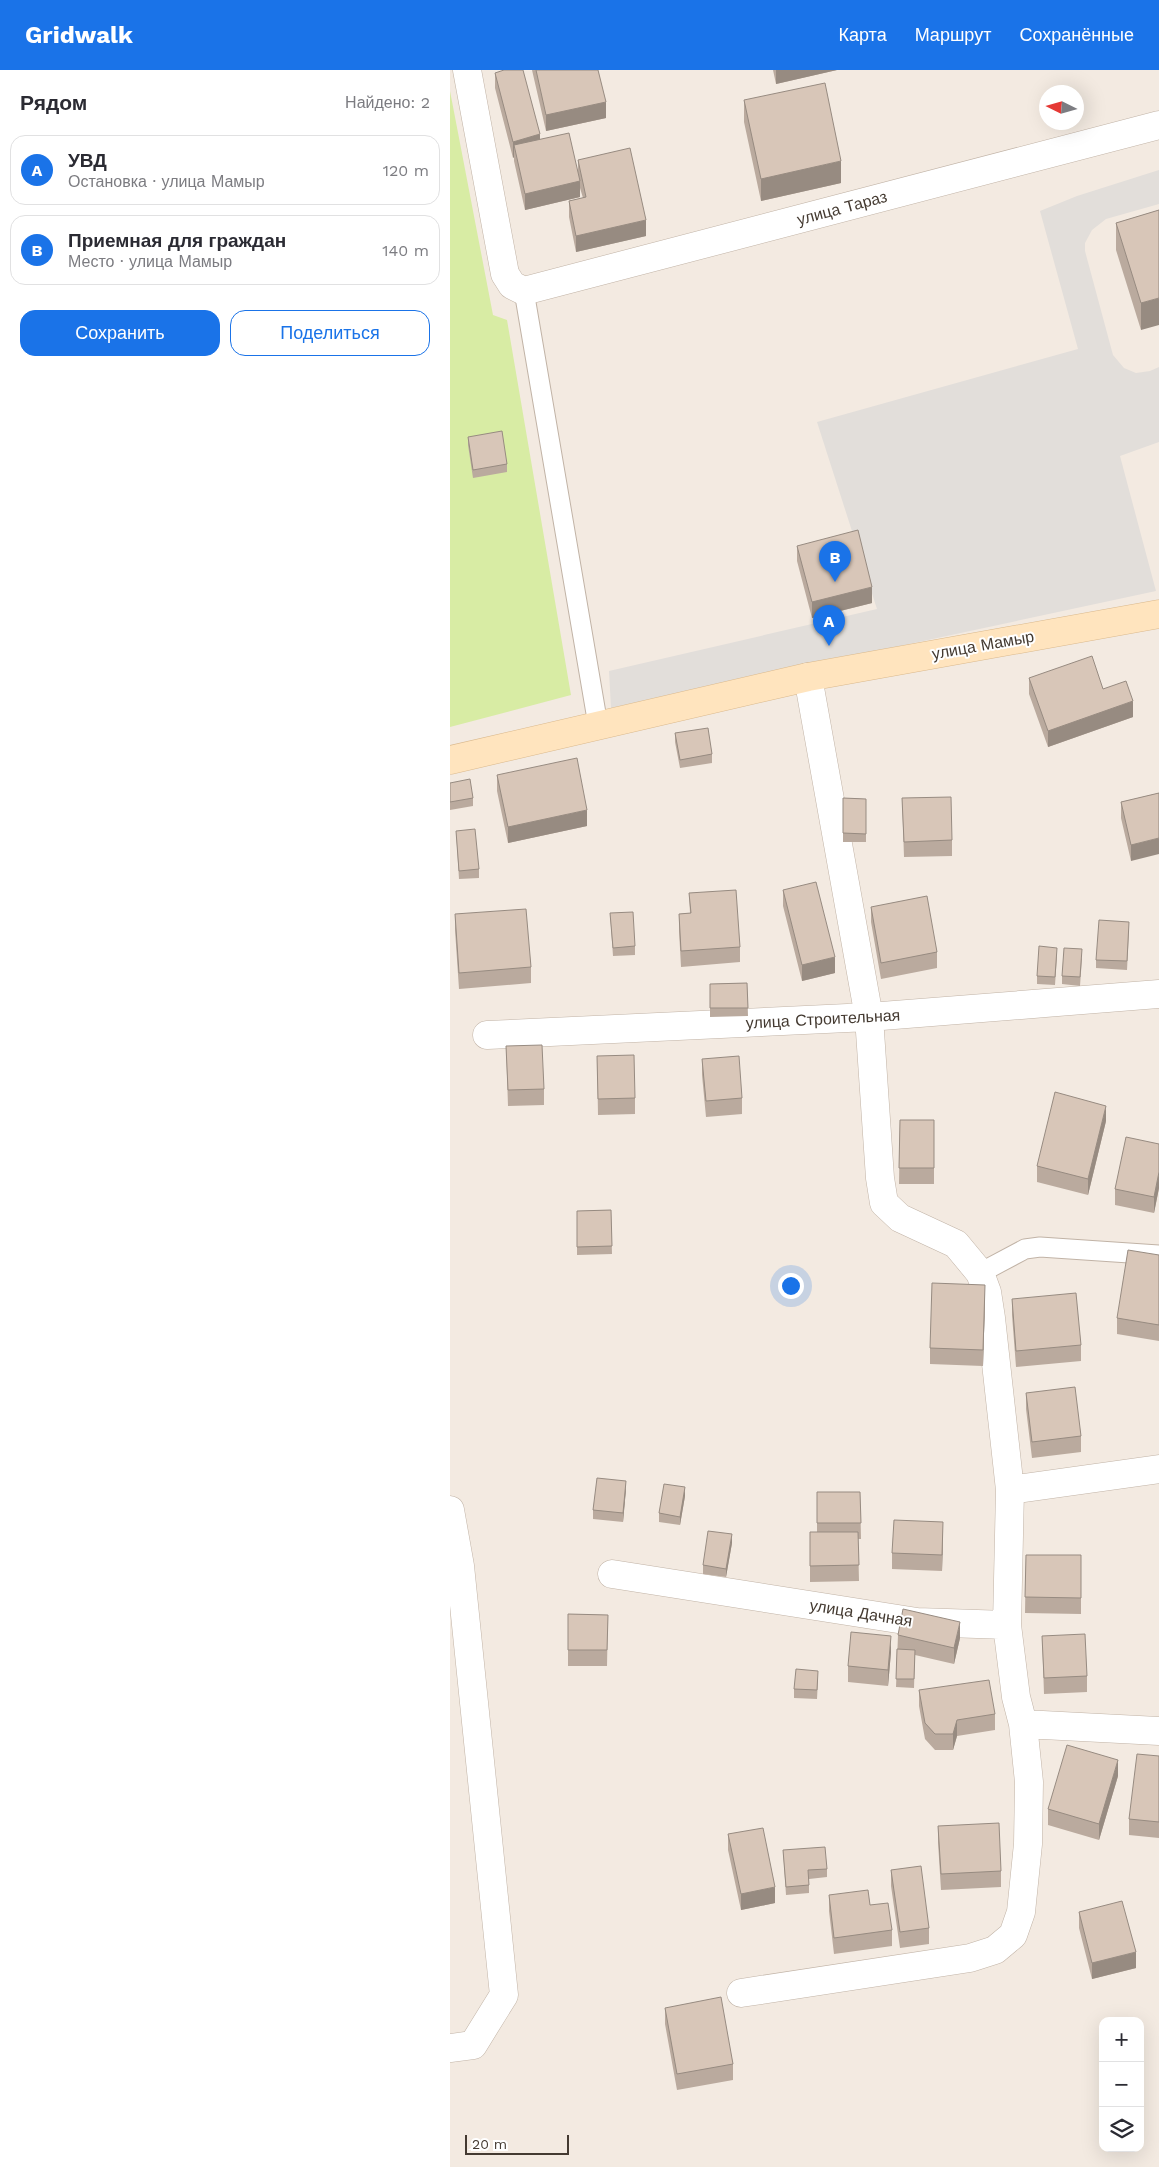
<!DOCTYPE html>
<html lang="ru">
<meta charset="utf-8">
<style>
:root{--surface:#fff;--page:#f7f7f7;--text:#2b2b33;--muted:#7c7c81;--line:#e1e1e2;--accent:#1a73e8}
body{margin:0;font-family:"Work Sans",sans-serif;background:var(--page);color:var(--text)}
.controls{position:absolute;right:15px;bottom:15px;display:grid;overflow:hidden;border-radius:10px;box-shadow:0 5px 20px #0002}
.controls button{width:45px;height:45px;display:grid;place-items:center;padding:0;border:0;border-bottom:1px solid var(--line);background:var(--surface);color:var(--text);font:25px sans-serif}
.compass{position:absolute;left:589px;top:15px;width:45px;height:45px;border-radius:50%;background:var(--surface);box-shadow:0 5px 20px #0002;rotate:275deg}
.scale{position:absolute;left:15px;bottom:12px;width:104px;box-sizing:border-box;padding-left:5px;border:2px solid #443a31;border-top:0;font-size:14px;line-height:18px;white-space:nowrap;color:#443a31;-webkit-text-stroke:4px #fff;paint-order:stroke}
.you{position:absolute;left:340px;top:1215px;width:18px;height:18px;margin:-12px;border:4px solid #fff;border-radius:50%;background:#1a73e8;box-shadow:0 0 0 8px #1a73e833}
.badge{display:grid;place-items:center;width:32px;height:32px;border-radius:50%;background:var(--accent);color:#fff;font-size:16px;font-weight:700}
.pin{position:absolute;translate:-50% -41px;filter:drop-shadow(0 1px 2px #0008)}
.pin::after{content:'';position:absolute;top:26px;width:18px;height:15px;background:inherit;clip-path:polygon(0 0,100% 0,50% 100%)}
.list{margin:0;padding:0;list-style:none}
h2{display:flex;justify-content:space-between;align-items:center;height:65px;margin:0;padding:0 20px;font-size:21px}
h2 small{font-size:16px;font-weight:400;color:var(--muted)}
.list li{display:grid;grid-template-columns:32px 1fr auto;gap:15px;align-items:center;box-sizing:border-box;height:70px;margin:0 10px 10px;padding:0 10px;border:1px solid var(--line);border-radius:15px}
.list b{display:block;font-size:19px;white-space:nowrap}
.list p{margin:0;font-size:16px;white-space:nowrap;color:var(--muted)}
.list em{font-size:16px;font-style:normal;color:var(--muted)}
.actions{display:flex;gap:10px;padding:15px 20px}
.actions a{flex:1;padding:11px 0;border:1px solid var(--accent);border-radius:15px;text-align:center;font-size:18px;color:var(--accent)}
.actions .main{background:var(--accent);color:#fff}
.icon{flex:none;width:28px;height:28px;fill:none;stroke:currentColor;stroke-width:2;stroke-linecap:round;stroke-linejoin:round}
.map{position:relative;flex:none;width:709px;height:2097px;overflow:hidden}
header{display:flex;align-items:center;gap:30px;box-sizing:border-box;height:70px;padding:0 25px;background:var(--accent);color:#fff}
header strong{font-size:24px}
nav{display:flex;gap:28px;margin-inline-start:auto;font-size:18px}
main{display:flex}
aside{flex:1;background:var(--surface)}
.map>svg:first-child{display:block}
</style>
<header>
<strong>Gridwalk</strong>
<nav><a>Карта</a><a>Маршрут</a><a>Сохранённые</a></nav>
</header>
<main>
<aside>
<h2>Рядом<small>Найдено: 2</small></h2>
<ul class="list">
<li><span class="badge">A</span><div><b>УВД</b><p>Остановка · улица Мамыр</p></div><em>120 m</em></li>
<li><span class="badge">B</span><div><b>Приемная для граждан</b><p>Место · улица Мамыр</p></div><em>140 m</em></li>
</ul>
<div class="actions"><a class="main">Сохранить</a><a>Поделиться</a></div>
</aside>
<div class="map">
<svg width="709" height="2097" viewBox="0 0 709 2097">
<rect width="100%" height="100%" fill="#f3eae1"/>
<path fill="#d8eca4" d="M0,21l43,224 14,5 64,375 -121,32z"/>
<path fill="#e2deda" d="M709,100v34l-53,15 -14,11 -7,13v8l28,104 11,13 12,5 14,-2 9,-4v75l-39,14 36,135 -545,117 -2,-37 268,-62 -60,-187 261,-73 -38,-138 37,-15z"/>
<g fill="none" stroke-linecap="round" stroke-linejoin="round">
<g stroke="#c1b3a6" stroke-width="21">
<path id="lane" d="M74,221l74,434
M530,1203l45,-24 15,-2 119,8"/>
</g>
<g stroke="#c1b3a6" stroke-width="29">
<path id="street" d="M17,0l38,204 7,11 12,6 635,-166
M37,965l382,-18 290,-23
M560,1420l149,-21
M0,1440l10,56 44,429 -31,50 -23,3
M162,1504l305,48 90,3
M573,1654l136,7
M291,1923l229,-35 25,-8 18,-15 8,-23 7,-68 1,-62 -6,-58 -7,-27 -9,-72 3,-135 -19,-172 -4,-26 -7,-19 -24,-29 -56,-26 -16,-15 -4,-25 -11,-161 -61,-340"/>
</g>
<g stroke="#dab98d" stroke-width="29">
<path id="secondary" d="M0,690l358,-83 351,-63"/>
</g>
<use href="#lane" stroke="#fff" stroke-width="19"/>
<use href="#street" stroke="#fff" stroke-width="28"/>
<use href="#secondary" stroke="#ffe4be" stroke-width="28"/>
</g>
<path fill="#baaa9e" d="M82,0h66l8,48 -60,13z
M323,0h64l-61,14z
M45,3l45,66 38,31v-10l68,76 -70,16 -7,-35v-16l14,-3 -3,-10v9l-55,13 -11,-49v-4l-1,1 -18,-70z
M294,30l97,83 -80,18 -17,-79z
M709,140l-18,120 -25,-80v-27z
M18,367l39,27v8l-34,6 -5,-33z
M347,476l75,57 -60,15 -15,-57z
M579,608l74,11 30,28 -85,30 -19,-53z
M225,663l37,21v9l-32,5 -5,-26z
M47,705l90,51 -79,17 -11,-52z
M0,713l23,15v8l-23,4z
M709,723l-28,68 -10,-43v-16z
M393,728l23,1v43h-23z
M452,728l50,42v16l-48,1z
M6,761l23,38v9l-20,1z
M333,820l52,83 -33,8 -19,-75z
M239,823l51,54v15l-59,5 -2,-37v-16l11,-1z
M421,837l66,45v16l-56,11 -10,-57z
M160,843l25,33v9l-22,1z
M5,844l76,53v16l-72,6 -4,-59z
M679,860l-2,40 -31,-2v-8z
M607,886l-2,29 -18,-1v-8z
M632,888l-2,28 -18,-2v-8z
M297,913l1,33 -38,1v-33z
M56,976l38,43v16l-36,1z
M147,986l38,42v16l-37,1z
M252,989l40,39v16l-36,3 -4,-42z
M450,1050h34v64h-35z
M656,1051l-18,74 -51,-13v-16z
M709,1074v44l-5,25 -39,-8v-16z
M161,1140l1,44 -35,1v-44z
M709,1185v86l-42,-7v-16z
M562,1229l69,46v16l-65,6 -4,-52z
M535,1231l-2,65 -53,-2v-16z
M576,1323l55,43v16l-49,6 -6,-49z
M176,1419l-3,33 -30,-3v-9z
M367,1422h43l1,47h-3l1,42 -49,1v-50h7z
M235,1426l-5,29 -21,-3v-9z
M493,1468l-1,33 -50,-2v-16z
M282,1473l-6,34 -23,-3v-9z
M576,1485h55v59l-56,-1z
M118,1544l40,1 -1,51h-39z
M448,1565l62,3 -6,26 -39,-9 -1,33 -18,-1z
M592,1566l45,40v16l-43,2z
M441,1582l-3,34 -40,-4v-16z
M368,1609l-1,20 -23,-1v-9z
M469,1620l76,24v16l-38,6 -4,14h-18l-10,-11 -6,-33z
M709,1686v82l-30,-3v-16z
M668,1706l-19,64 -51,-15v-16z
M488,1756l63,45v16l-60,3 -3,-48z
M278,1764l47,69 -34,7 -13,-60z
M333,1780l44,19v8l-18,2v14l-23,2z
M441,1800l38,58v16l-29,4 -9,-62z
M379,1825l41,10 22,25v16l-58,8 -5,-43z
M629,1842l57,56 -44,11 -13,-51z
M215,1938l68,56v16l-56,10 -12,-66z"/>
<path fill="#978b81" d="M326,0h61l-61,14z
M156,32v16l-60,13v-16z
M90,64v16l-26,-5v12l-1,1v-16z
M391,91v22l-80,18v-22z
M130,111v16l-55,13v-16z
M196,150v16l-70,16v-16z
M709,228v27l-18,5v-27z
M422,517v16l-60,15v-16z
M683,631v16l-85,30v-16z
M137,740v16l-79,17v-16z
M709,768v16l-28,7v-16z
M385,887v16l-33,8v-16z
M656,1036v15l-18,74v-16z
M709,1102v16l-5,25v-16z
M535,1215v16l-2,65v-16z
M176,1411v8l-3,33v-9z
M235,1417v9l-5,29v-8z
M493,1452v16l-1,33v-16z
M282,1464v9l-6,34v-8z
M510,1552v16l-6,26v-16z
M441,1566v16l-3,34v-16z
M507,1650v16l-4,14v-16z
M668,1690v16l-19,64v-16z
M325,1817v16l-34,7v-16z
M686,1882v16l-44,11v-16z"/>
<path fill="#d8c6b8" stroke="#978b81" d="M54,0h19l17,64 -27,8 -18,-69z
M86,0h62l8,32 -60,13z
M375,13l16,78 -80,18 -17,-79z
M119,63l11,48 -55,13 -11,-49z
M180,78l16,72 -70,16 -7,-35 17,-4 -8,-37z
M709,140v88l-18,5 -25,-80z
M52,361l5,33 -34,6 -5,-33z
M408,460l14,57 -60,15 -15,-56z
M642,586l11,33 23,-8 7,20 -85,30 -19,-53z
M258,658l4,26 -32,6 -5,-27z
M127,688l10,52 -79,17 -11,-52z
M20,709l3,19 -23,4v-19z
M709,723v45l-28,7 -10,-43z
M501,727l1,43 -48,2 -2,-44z
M393,728l23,1v35l-23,-1z
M25,759l4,40 -20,2 -3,-40z
M366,812l19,75 -33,8 -19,-75z
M286,820l4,57 -59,4 -2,-37 12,-1 -2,-20z
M477,826l10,56 -56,11 -10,-56z
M76,839l5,58 -72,6 -4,-59z
M183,842l2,34 -22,2 -3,-35z
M649,850l30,2 -2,39 -31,-1z
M589,876l18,2 -2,29 -18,-1z
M614,878l18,1 -2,28 -18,-1z
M297,913l1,25h-38v-24z
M92,975l2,44 -36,1 -2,-44z
M184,985l1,43 -37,1 -1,-43z
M289,986l3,42 -36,3 -4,-42z
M605,1022l51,14 -18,73 -51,-13z
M450,1050h34v48h-35z
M676,1067l33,7v28l-5,25 -39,-8z
M161,1140l1,36 -35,1v-36z
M678,1180l31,5v70l-42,-7z
M482,1213l53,2 -2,65 -53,-2z
M626,1223l5,52 -65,6 -4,-52z
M625,1317l6,49 -49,6 -6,-49z
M147,1408l29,3 -3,32 -30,-3z
M214,1414l21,3 -5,30 -21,-4z
M367,1422h43l1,31h-44z
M444,1450l49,2 -1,33 -50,-2z
M258,1461l24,3 -6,35 -23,-4z
M360,1462h48l1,33 -49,1z
M576,1485h55v43l-56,-1z
M453,1539l57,13 -6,26 -56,-13z
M118,1544l40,1 -1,35h-39z
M401,1562l40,4 -3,34 -40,-4z
M635,1564l2,42 -43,2 -2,-42z
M447,1579l18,1 -1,29h-18z
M346,1599l22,2 -1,19 -23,-1z
M539,1610l6,34 -38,6 -4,14h-18l-10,-11 -6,-33z
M617,1675l51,15 -19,64 -51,-15z
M687,1684l22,2v66l-30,-3z
M549,1753l2,48 -60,3 -3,-48z
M313,1758l12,59 -34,7 -13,-60z
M375,1777l2,22 -19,1 1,15 -23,2 -3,-37z
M471,1796l8,62 -29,4 -9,-62z
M418,1820l2,15 18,-2 4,27 -58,8 -5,-43z
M672,1831l14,51 -44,11 -13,-51z
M271,1927l12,67 -56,10 -12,-66z"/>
<g text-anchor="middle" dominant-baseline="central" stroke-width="4" stroke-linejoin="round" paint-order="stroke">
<g font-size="16" fill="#443a31" stroke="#fff">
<text transform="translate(392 138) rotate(-15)">улица Тараз</text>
<text transform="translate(533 575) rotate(-10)">улица Мамыр</text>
<text transform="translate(373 949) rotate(-3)">улица Строительная</text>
<text transform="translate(411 1543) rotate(9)">улица Дачная</text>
</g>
</g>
</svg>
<div class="controls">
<button>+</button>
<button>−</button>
<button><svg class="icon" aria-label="layers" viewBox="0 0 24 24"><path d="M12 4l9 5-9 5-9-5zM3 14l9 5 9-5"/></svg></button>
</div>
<svg class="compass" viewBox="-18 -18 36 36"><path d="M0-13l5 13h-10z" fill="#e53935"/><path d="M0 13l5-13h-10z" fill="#7c7c81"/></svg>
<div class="scale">20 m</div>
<div class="you"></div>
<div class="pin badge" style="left:379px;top:576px">A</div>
<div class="pin badge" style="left:385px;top:512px">B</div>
</div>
</main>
